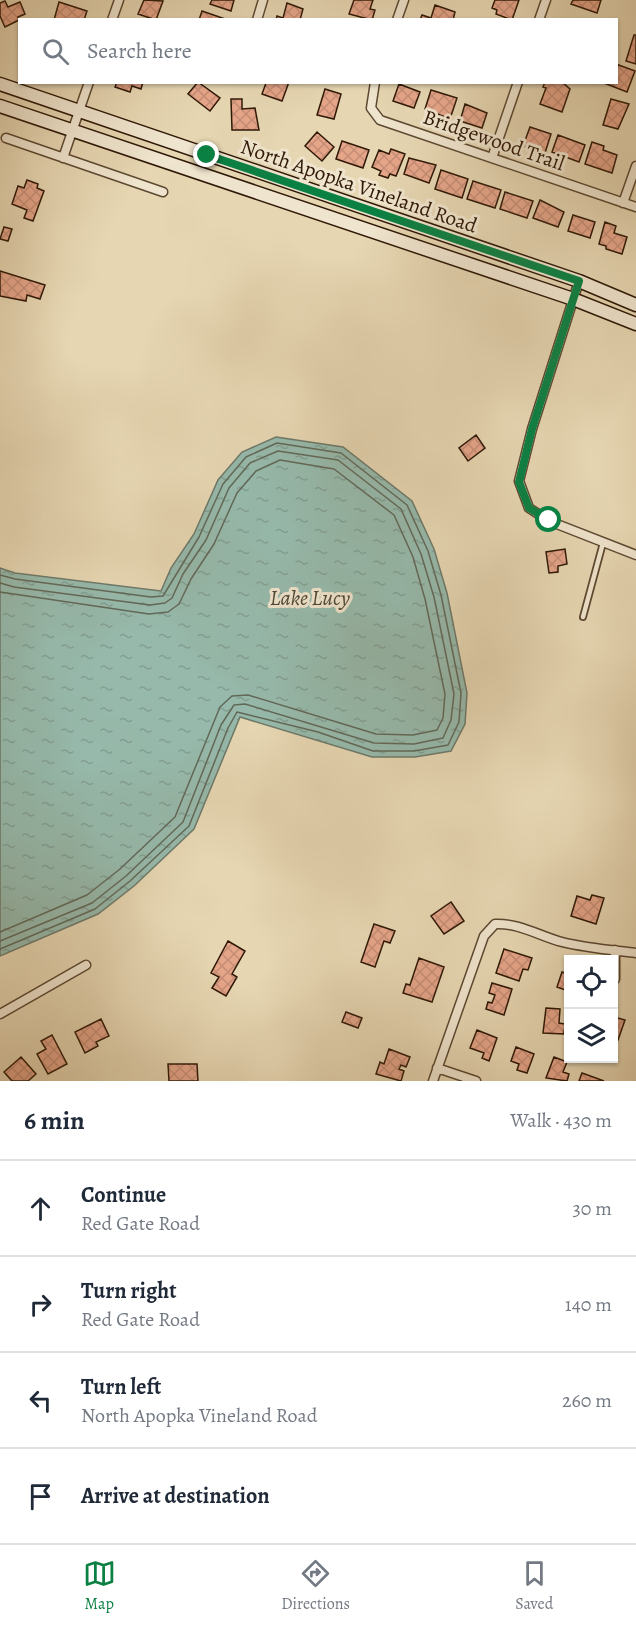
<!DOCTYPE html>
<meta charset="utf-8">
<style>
:root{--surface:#fff;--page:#f6f6f7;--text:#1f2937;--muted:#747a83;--line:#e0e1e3;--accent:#0b8043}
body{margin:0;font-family:Alegreya,serif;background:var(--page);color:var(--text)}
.controls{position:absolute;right:18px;bottom:18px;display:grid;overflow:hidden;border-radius:0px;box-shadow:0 2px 4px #0004}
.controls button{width:54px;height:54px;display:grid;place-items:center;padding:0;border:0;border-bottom:2px solid var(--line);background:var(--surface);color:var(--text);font:30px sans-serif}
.stop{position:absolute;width:18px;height:18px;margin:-14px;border:4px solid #0b8043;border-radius:50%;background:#fff}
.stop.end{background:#0b8043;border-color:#fff;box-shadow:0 2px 6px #0008}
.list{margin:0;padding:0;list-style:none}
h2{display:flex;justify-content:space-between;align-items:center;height:78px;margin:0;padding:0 24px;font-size:26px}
h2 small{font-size:20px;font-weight:400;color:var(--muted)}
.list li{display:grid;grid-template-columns:39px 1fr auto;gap:18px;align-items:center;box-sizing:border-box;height:96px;padding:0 24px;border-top:2px solid var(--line)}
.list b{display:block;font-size:22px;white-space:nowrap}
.list p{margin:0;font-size:20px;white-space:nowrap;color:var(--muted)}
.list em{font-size:20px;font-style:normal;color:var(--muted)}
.icon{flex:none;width:33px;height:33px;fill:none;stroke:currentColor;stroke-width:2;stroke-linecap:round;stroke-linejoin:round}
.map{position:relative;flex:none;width:636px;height:1081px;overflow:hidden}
.search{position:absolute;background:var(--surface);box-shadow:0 2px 4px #0004;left:18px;right:18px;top:18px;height:66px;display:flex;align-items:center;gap:15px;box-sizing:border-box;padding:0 21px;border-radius:0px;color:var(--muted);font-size:22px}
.sheet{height:462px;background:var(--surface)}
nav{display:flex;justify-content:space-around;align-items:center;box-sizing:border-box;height:84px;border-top:2px solid var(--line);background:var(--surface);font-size:16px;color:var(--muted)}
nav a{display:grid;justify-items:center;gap:3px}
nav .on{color:var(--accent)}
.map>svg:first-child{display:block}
</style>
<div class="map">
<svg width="636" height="1081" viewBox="0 0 636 1081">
<defs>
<pattern id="water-ripples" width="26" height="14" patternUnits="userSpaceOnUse" patternTransform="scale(1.5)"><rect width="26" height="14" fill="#96b9ab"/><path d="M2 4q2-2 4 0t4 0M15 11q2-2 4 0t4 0" fill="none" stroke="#829e92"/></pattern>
<pattern id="building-cross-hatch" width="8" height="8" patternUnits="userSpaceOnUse" patternTransform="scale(1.5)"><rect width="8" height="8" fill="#e5a589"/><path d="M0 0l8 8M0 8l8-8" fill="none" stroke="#c58d75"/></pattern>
</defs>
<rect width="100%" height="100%" fill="#e6d6b2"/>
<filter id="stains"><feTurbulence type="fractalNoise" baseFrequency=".00333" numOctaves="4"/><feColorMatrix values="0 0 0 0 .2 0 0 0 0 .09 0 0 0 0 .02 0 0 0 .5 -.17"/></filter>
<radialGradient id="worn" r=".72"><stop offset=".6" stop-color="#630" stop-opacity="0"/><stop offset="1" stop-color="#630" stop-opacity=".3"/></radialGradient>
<path fill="url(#water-ripples)" stroke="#6d7969" stroke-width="1.5" d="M276,437l67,10 69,54 22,48 13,44 20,100 -2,31 -14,27 -36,6h-43l-132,-40 -46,112 -60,57 -36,28 -98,42v-388l15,5 146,18 10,-23 23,-34 24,-54 24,-28z"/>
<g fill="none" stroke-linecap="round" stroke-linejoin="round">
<path stroke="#626858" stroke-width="1.5" d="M0,575l15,4 136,18 12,-1 36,-59 24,-53 23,-27 31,-14 64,10 66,52 21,46 13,44 20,98 -2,29 -11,23 -34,6h-41l-55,-19 -81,-20 -9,16 -39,98 -59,55 -35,28 -95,40
M0,583l14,4 136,18 15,-2 7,-5 11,-24 23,-34 23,-52 21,-25 28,-12 60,9 63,49 20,45 13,43 20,97 -3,26 -8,18 -29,6 -40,-1 -129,-39 -11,1 -13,20 -38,97 -57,54 -34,27 -92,38
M0,592l149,22 19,-2 11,-8 12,-25 23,-35 23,-51 19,-22 24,-11 54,9 60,46 19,42 12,42 20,95 -2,24 -6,12 -24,5 -37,-1 -128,-39 -16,1 -12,11 -45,110 -55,52 -33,26 -87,37"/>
</g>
<path fill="url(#building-cross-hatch)" stroke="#2f1806" stroke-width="1.5" d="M144,0l19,1 -7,19 -18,-6z
M212,0h22l-3,11 -21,-7z
M354,0h19l-3,9 5,1 -3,10 -23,-6z
M495,0h24l-7,20 -16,-6 1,-4 -5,-2z
M573,0h28l-4,13 -26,-9z
M5,1l3,6 12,-5 5,12 -7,3 1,3 -14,7 -5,-11v-13z
M59,2l28,9 -3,9h-30z
M287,3l16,6 -3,11h-24l1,-4 6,2z
M435,5l20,7 -2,8h-33l2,-5 9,3z
M202,11l26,9h-29z
M634,35h2v29l-10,-3z
M616,64l19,7 -8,21 -23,-9 12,-1z
M117,82h26l-2,7 -9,-3 -2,6 -15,-5z
M198,82l22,16 -10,13 -22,-17z
M269,82h20l-7,19 -20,-7 4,-11z
M545,82h17l8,7 -8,23 -22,-8 6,-16 -3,-1z
M399,84l21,8 -6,16 -21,-7z
M325,89l16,5 -7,25 -17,-4z
M431,90l26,8 -7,21 -25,-10z
M231,99h11v10l13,-1 4,22h-27z
M611,99l18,5 -11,25 -15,-4z
M465,104l22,9 -5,15 -22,-7z
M530,127l21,7 -6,19 -22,-7z
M317,132l17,15 -12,14 -17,-15z
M558,135l27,10 -6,17 -27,-10z
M342,141l27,9 -6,18 -27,-9z
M592,142l12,4 -1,4 14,5 -5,18 -27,-9z
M391,149l14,5 -9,22 -6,-2 -2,4 -9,-3 2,-4 -9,-4 7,-17 10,4z
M409,158l27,7 -7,18 -25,-9z
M441,170l27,9 -6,19 -27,-9z
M27,180l11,4 -1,4 7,3 -11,30 -9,-3 3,-8 -15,-6 6,-18 6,2z
M473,181l28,9 -6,18 -28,-9z
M505,192l28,9 -6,17 -27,-9z
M540,200l24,12 -6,15 -25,-9z
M573,215l22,7 -5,16 -22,-7z
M605,222l11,4 -2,7 13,4 -5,17 -16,-5v-3l-7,-2z
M4,227l8,2 -4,12 -8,-2z
M0,271l45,14 -5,14 -13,-4 -1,6 -26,-5z
M476,435l9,13 -17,13 -9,-13z
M565,549l2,15 -9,2v6l-9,1 -3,-21z
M592,895l12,3 -8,26 -25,-8 6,-20 13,4z
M451,902l13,19 -20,13 -13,-18z
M374,924l21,7 -5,12 -6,-2 -9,26 -14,-5z
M228,941l17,10 -13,23 5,3 -11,19 -14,-8 7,-11 -8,-4z
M504,949l28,9 -4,12 -5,-1 -4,12 -23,-8z
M419,958l25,9 -12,35 -29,-9 3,-9 4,1z
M562,972l6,2v17l-11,-4z
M492,983l20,6 -8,26 -18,-6 2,-7 4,1 3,-8 -6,-2z
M546,1008l14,1 -1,14 6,1 -1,10 -21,-1z
M346,1012l16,6 -4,10 -16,-6z
M614,1017l11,3 -7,20 -4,-2z
M101,1019l8,17 -13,6 2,4 -13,7 -10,-21z
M477,1030l20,8 -8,23 -7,-3 2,-5 -14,-5z
M52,1035l15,29 -19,10 -11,-20 9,-5 -5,-8z
M516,1047l18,7 -7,19 -10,-3 2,-6 -8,-3z
M389,1049l21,8 -4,10 -5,-2 -2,4 5,2 -3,10 -25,-7 4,-12 4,2z
M21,1057l15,17 -8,7h-16l-8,-9z
M554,1057l13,5 -4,10 6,2 -2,7 -21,-3z
M168,1064h29l1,17h-29z
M582,1073l22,8h-25z"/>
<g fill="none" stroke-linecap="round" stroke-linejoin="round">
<g stroke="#5d4831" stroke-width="8">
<path id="lane" d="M583,617l20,-74"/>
</g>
<g stroke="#5d4831" stroke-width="11">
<path id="street" d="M112,20l7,-20
M257,20l6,-20
M397,20l7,-20
M539,20l7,-20
M375,82l-4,26 9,12 256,87
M6,138l157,54
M63,158l26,-76
M492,158l26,-76
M623,203l13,-37
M579,281l-47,148 -13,52 10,27 20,13 87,34
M615,950v29
M0,1014l86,-49
M437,1068l39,13
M433,1081l51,-145 11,-12c25,-1 44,12 67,18 24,6 49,8 74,11"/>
</g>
<g stroke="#2f1806" stroke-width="15">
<path id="secondary" d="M0,84l579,197 57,24
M0,106l573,193 63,25"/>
</g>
<use href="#lane" stroke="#efe4cd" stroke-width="4.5"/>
<use href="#street" stroke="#efe4cd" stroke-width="8"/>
<use href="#secondary" stroke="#efe4cd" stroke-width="12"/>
</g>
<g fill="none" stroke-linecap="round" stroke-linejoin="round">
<path stroke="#0b8043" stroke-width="8" d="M207,155l372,126 -47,148 -13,53 10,26 20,12"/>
</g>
<g text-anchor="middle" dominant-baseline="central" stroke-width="6" stroke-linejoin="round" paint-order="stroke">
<g font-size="21" fill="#2f1806" stroke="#efe4cd">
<text transform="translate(494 140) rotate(19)">Bridgewood Trail</text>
<text transform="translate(359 186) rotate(19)">North Apopka Vineland Road</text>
</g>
<g font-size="22" font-style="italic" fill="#4e4838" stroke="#efe4cd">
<text x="310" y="598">Lake Lucy</text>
</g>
</g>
<rect width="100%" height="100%" filter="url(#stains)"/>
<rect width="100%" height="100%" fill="url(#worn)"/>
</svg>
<div class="controls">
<button><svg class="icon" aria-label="locate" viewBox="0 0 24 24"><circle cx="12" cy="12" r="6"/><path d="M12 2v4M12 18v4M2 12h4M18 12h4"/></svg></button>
<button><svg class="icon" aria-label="layers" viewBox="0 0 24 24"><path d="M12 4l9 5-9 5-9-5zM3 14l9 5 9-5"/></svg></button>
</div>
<div class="stop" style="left:549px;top:520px"></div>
<div class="stop end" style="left:207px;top:155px"></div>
<div class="search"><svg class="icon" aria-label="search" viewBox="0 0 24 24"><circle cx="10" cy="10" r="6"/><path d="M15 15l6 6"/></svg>Search here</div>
</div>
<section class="sheet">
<h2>6 min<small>Walk · 430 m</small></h2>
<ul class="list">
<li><svg class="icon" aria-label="ahead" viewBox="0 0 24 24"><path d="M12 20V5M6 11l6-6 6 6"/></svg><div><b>Continue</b><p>Red Gate Road</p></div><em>30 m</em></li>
<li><svg class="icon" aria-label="right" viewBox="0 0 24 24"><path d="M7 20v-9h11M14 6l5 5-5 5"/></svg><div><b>Turn right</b><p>Red Gate Road</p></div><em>140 m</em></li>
<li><svg class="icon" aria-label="left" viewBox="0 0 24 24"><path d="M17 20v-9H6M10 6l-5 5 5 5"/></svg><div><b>Turn left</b><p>North Apopka Vineland Road</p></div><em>260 m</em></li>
<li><svg class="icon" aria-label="arrive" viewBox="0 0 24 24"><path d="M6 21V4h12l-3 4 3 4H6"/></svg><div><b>Arrive at destination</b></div></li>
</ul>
</section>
<nav>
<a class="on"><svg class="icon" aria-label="map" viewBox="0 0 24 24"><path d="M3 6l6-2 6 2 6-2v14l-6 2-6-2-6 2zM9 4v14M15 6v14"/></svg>Map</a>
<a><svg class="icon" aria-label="directions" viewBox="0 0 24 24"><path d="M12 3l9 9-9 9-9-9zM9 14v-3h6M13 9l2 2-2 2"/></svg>Directions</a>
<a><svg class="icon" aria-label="saved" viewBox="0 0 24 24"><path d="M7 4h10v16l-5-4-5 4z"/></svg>Saved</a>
</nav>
